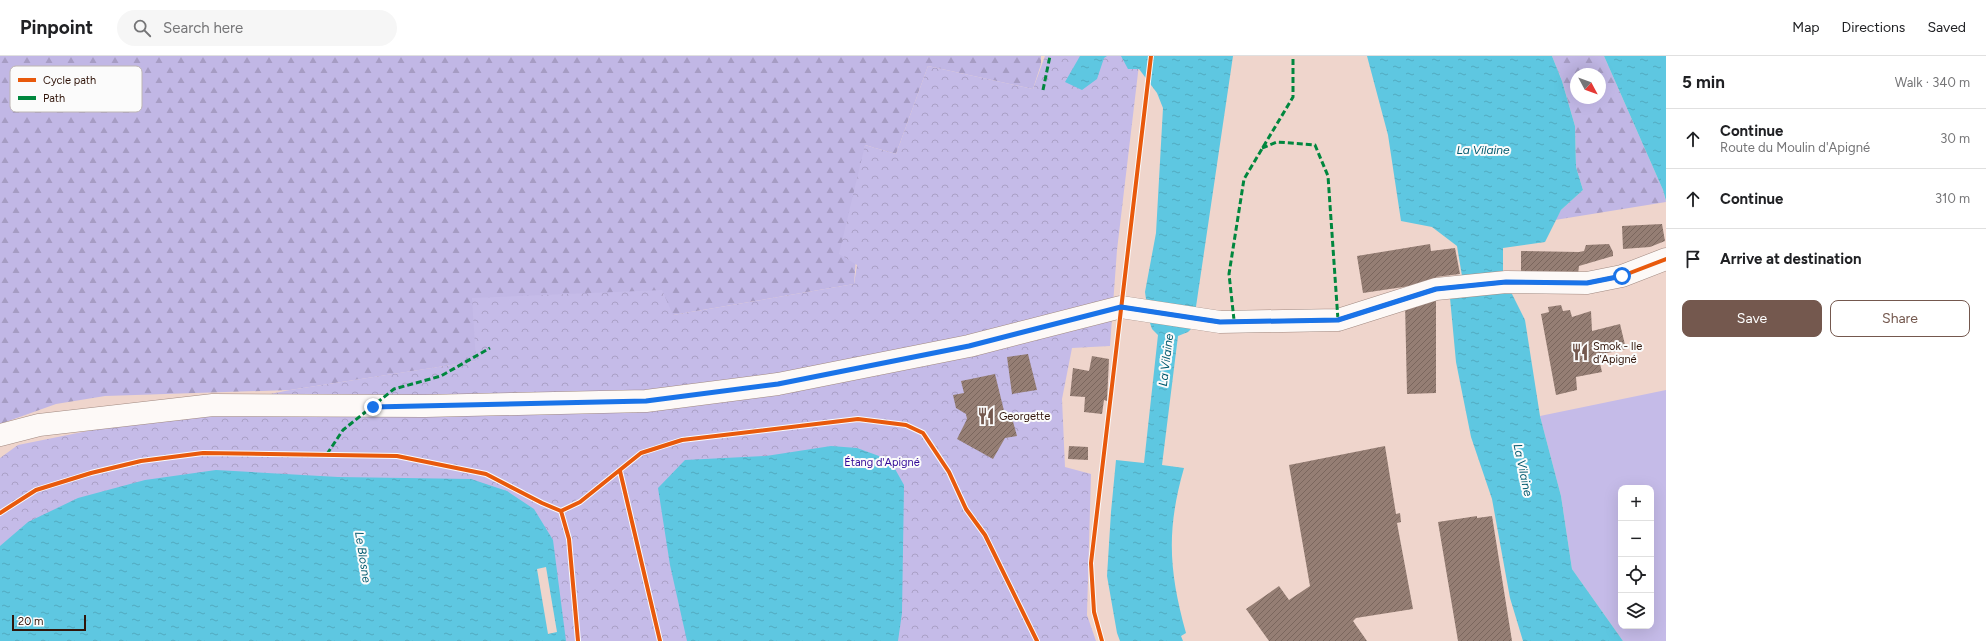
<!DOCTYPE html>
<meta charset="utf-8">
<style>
:root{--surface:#fff;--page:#f6f6f6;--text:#202124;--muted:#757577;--line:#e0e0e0;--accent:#74584e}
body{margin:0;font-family:Figtree,sans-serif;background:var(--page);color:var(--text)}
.controls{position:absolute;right:12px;bottom:12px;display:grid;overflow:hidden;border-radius:8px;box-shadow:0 4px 16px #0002}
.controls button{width:36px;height:36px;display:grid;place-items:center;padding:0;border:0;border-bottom:1px solid var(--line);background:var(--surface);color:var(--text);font:20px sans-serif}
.compass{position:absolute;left:1570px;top:12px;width:36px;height:36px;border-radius:50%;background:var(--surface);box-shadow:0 4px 16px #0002;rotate:131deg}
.scale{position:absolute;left:12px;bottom:10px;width:74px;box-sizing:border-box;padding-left:4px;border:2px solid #31150a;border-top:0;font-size:11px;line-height:14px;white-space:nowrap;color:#31150a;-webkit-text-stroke:3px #fbfbfb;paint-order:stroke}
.stop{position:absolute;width:12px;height:12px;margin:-9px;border:3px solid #1a73e8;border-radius:50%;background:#fff}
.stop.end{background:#1a73e8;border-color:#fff;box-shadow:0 1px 4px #0008}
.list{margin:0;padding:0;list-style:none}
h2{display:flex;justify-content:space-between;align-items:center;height:52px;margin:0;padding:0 16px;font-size:17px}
h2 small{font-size:13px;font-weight:400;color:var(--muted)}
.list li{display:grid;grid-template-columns:26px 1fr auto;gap:12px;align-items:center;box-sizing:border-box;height:60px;padding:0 16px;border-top:1px solid var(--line)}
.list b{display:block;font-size:15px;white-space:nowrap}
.list p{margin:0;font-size:13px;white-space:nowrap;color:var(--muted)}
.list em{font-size:13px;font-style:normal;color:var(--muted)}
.actions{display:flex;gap:8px;padding:12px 16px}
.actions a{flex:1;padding:9px 0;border:1px solid var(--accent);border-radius:8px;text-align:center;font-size:14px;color:var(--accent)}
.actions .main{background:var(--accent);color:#fff}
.icon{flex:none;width:22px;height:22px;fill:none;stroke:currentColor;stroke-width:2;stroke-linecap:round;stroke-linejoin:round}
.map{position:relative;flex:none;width:1666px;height:585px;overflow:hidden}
header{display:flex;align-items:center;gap:24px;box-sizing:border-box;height:56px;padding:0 20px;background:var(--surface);border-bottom:1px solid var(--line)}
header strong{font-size:19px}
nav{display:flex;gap:22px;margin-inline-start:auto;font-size:14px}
.search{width:280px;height:36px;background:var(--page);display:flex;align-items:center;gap:10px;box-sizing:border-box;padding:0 14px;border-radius:22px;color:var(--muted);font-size:15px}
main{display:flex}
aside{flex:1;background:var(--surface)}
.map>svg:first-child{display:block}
</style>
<header>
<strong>Pinpoint</strong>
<div class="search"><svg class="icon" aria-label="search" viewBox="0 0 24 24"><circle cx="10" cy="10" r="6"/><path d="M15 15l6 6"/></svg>Search here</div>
<nav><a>Map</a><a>Directions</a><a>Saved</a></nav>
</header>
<main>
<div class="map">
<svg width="1666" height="585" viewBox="0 0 1666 585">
<defs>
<pattern id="forest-firs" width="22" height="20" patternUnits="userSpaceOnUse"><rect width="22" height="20" fill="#c1b7e5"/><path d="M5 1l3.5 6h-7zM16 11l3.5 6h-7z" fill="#a69cc3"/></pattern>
<pattern id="park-crowns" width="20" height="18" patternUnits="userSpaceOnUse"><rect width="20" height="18" fill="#c5bbe8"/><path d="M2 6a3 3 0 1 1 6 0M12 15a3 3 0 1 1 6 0" fill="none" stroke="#aaa0c6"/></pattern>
<pattern id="water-ripples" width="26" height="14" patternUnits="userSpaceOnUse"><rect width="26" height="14" fill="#5ec7e1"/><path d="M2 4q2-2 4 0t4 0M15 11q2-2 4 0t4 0" fill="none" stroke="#52aac0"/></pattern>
<pattern id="building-hatch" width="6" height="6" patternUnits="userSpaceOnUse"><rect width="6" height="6" fill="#957e74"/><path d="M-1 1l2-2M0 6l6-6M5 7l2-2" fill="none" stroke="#7a665d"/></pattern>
</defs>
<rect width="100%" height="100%" fill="#efd5cc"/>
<path fill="#c5bbe8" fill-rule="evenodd" d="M1666,334v251h-43l-51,-72 -11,-73 -21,-80zM1621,432h30v138h-30z"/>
<path fill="url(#forest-firs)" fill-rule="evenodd" d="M0,0h1041v8l-8,25 -105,-23 -32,88 -31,-9 -11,139 -181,31 -200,-17 4,63 -187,29 -185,6 -49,8 -56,20z
M1552,0h52l59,134 3,12 -111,18 6,-10 22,-20 -7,-23 -1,-41 -13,-45zM1576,18h24v24h-24z"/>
<path fill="url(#park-crowns)" d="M1045,0h95l-23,194 -7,96 -38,2 -10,51 3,68 26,7 -4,141 9,26h-1096v-183l18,-13 272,-55 186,-29 -4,-63 190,-8 11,25 181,-31 3,-19 -18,-11 26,-109 31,9 32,-88 105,23z"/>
<path fill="url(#water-ripples)" d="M1080,0h27l-3,2 -7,21 -15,11 -17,-8z
M1121,0h112l-40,271 -5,5 -10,4 -16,129 22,3c-18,63 -15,103 2,165l-5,3 2,5h-63l-3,-8 -10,-57 4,-64 5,-52 28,3 14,-128 -6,-6 -3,-9 -4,-28 11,-59 7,-125 -6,-15 -18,-24h-11z
M1367,0h185l10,25 13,45 1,41 7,23 -22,20 -16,32 -42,6v24l3,10 19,38 15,96 21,80 11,73 51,72h-100l-13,-43 -18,-99 -21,-62 -15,-75 -6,-64 12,-22 -5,-30 -25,-19 -31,-6 -13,-86z
M1604,0h62v145l-3,-11z
M831,390l26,2 33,12 14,25 -2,128 -4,28h-211l-17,-76 -12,-77 27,-28 81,-4z
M216,414l122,7 133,2 36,12 27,18 19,31 13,101h-566v-95l28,-24 50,-24 67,-18z"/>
<path fill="#efd5cc" d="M546,511l11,65 -9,2 -11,-65z"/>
<path fill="url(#building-hatch)" d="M1662,168l3,17 -15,6 -27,2 -1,-23z
M1430,188l1,7 24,-3 5,26 -24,3 1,5 -74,11 -6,-37z
M1609,188l4,8v4l-34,10 -1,8 -57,2v-25l58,1 5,-1 2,-6z
M1436,245v92l-29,1 -2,-92z
M1561,249l2,6 7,-1 2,7 19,-6 1,20 28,-7 6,25 -28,6 4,17 -26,5 1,13 -21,5 -15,-81 8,-2 -1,-5z
M1028,298l9,36 -25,4 -5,-37z
M1092,300l17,3 -2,42 -3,-1 -2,14 -18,-2 1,-15 -15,-1 3,-28 16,3z
M995,318l11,45 6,-1 5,18 -12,2 -12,21 -36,-20 10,-20 -1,-5 -10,-6 -3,-13 11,-2 -3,-12z
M1069,390l19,1v13l-20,-1z
M1385,390l11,68 4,-1 1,9 -4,1 16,86 -57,9 -3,3 14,20h-98l-23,-32 33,-23 10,14 21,-14 -21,-121z
M1477,460v2l15,-2 20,125h-54l-20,-119z"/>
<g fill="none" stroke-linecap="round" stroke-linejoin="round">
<g stroke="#a18980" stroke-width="23">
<path id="minor" d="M0,379l39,-10 174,-20 212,1 221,-5 132,-17 191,-38 152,-39 99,15 118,-2 98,-31 70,-7 81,1 35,-7 44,-17"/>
</g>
<use href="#minor" stroke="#fdf9f7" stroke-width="22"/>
<path stroke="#00873e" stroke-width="3" stroke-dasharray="6 3" stroke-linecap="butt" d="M1043,34l7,-34
M1262,92l15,-6 38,3 13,31 10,144
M1234,264l-5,-46 15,-95 49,-82v-41
M327,398l16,-24 51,-41 47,-13 49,-28"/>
<g stroke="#fbfbfb" stroke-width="6">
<path id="cycleway" d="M1121,251l99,15 118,-2 98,-31 70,-7 81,1 35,-7 44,-17
M620,415l40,170
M561,455l8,28 9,102
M0,457l36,-23 55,-17 50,-12 62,-8 194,3 89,18 56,29 19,8 19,-9 61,-49 41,-13 176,-21 48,6 17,8 26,39 17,37 19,26 52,106
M1102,585l-8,-29 -3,-49 60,-507"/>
</g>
<use href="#cycleway" stroke="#e8590c" stroke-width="4"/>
</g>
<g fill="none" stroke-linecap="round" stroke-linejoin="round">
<path stroke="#1a73e8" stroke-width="5" d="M373,351l273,-6 132,-17 191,-38 152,-39 99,15 118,-2 98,-31 70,-7 81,1 35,-7"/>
</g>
<defs>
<g id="restaurant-bare" transform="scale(1.38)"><path d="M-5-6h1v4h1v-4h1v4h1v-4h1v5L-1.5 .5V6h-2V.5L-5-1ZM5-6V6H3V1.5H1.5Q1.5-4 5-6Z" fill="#74584e" stroke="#fbfbfb" stroke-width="2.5" paint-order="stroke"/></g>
</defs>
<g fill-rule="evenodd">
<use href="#restaurant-bare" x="1580" y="296"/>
<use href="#restaurant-bare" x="986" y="360"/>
</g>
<g text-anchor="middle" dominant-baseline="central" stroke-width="4" stroke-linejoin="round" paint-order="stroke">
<g font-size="11" fill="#31150a" stroke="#fbfbfb" text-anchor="start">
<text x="1593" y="290">Smok - Ile<tspan x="1593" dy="13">d’Apigné</tspan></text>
<text x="999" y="360">Georgette</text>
</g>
<g font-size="11" fill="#320998" stroke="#fbfbfb">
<text x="882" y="406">Étang d'Apigné</text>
</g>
<g font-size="12" font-style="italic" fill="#01596e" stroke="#fbfbfb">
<text x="1483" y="94">La Vilaine</text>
<text transform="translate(1166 304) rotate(-83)">La Vilaine</text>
<text transform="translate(1523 414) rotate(78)">La Vilaine</text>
<text transform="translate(363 501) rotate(81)">Le Blosne</text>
</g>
</g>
<rect x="10" y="10" width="132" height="46" rx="6" fill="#fbfbfb" stroke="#beb6b3" stroke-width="1"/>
<rect x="18" y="22" width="18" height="4" fill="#e8590c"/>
<rect x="18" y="40" width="18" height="4" fill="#00873e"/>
<g font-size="11" fill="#31150a">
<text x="43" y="28">Cycle path</text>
<text x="43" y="46">Path</text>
</g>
</svg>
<div class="controls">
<button>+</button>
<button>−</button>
<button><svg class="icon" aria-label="locate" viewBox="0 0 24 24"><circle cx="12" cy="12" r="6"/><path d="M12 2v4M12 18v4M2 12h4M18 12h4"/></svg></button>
<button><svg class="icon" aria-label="layers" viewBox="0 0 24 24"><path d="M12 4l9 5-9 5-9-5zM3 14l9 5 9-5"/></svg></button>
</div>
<svg class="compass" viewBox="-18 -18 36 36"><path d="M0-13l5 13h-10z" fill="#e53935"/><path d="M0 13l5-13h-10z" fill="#757577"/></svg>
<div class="scale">20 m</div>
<div class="stop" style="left:1622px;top:220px"></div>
<div class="stop end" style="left:373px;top:351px"></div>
</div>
<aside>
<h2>5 min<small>Walk · 340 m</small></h2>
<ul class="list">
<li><svg class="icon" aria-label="ahead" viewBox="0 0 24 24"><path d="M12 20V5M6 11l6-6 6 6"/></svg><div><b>Continue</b><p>Route du Moulin d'Apigné</p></div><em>30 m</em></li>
<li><svg class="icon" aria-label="ahead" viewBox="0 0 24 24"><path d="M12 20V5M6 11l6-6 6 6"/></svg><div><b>Continue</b></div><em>310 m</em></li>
<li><svg class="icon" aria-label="arrive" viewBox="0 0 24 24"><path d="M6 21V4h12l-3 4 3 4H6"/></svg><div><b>Arrive at destination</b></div></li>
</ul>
<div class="actions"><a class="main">Save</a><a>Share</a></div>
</aside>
</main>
